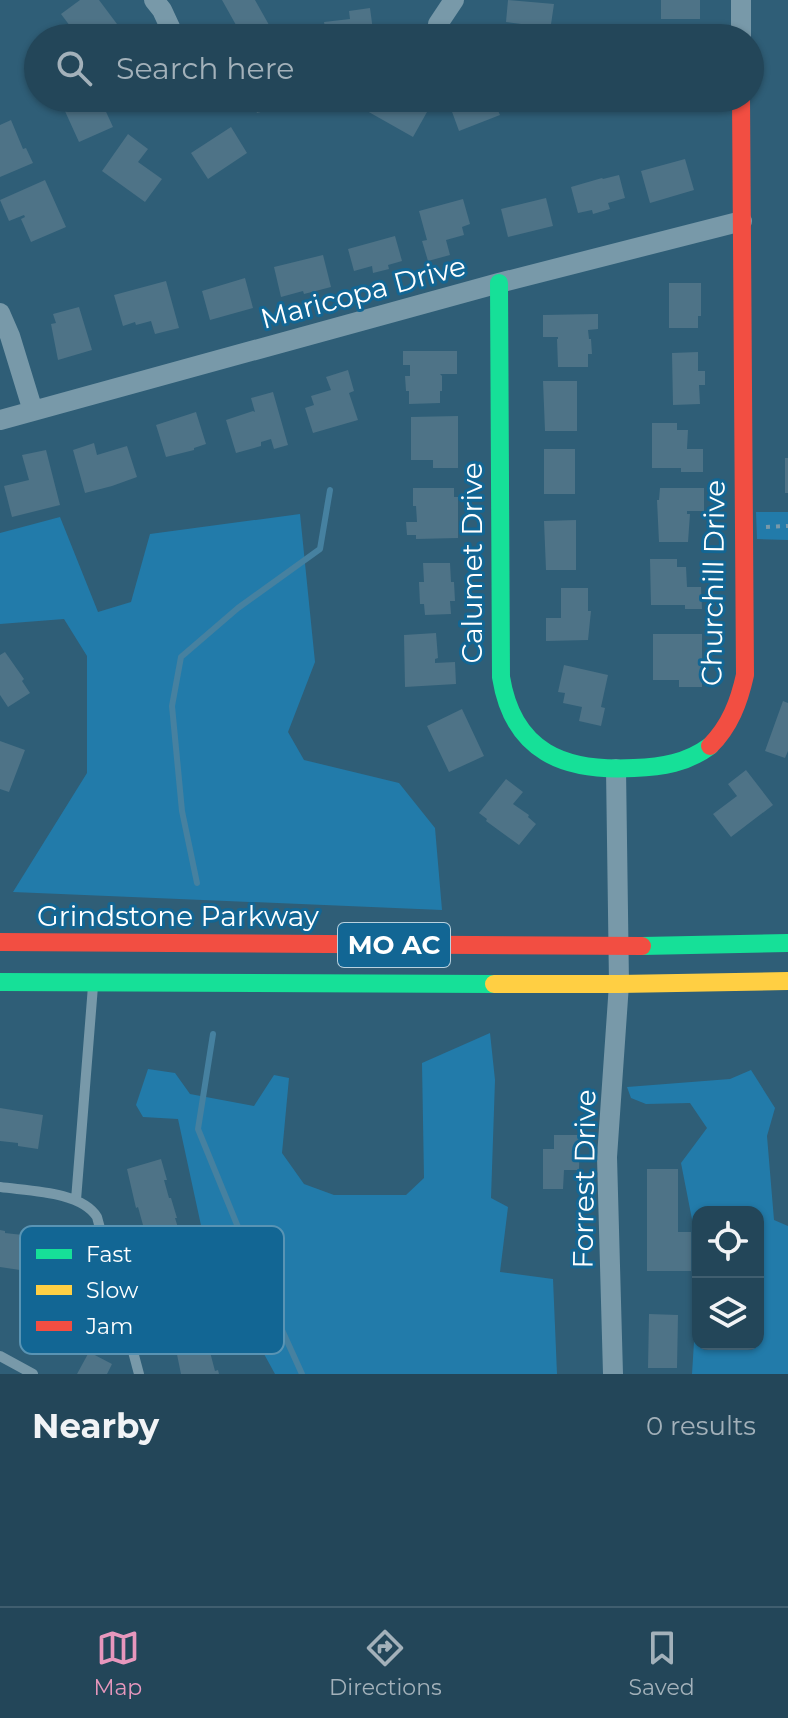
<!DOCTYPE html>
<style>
:root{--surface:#234659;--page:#2b4d5f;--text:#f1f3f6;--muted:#a3b1ba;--line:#405e6f;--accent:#e797bd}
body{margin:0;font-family:Montserrat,sans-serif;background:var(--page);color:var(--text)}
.controls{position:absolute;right:24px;bottom:24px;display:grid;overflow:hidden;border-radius:16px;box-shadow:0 2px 6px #0004}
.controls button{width:72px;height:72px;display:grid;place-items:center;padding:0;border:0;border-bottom:2px solid var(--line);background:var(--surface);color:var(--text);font:40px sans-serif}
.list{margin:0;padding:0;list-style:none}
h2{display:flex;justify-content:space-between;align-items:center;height:104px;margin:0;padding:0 32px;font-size:34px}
h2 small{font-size:26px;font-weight:400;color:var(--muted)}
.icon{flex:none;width:44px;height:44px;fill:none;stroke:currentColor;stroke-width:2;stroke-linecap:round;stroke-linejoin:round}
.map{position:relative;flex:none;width:788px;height:1374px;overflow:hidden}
.search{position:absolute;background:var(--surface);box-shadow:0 2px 6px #0004;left:24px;right:24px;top:24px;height:88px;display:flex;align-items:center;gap:20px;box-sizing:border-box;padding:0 28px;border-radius:44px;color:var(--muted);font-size:30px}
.sheet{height:232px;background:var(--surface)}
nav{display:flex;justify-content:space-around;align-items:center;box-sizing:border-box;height:112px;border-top:2px solid var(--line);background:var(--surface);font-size:22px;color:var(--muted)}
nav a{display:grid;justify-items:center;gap:4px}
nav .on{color:var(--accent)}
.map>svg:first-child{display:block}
</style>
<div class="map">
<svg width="788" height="1374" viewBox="0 0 788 1374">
<rect width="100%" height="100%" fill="#2f5e77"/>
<path fill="#227baa" d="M756,512h32v28l-31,-1z
M300,514l15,148 -27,70 16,28 95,23 36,45 7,82 -429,-18 74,-119v-117l-23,-37 -64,5v-91l60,-16 38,95 33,-10 19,-68z
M490,1033l5,47 -4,118 17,9 -8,65 53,7 4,95h-282l-44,-80 -29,-64 -24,-111 -35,-2 -7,-12 12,-36 27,4 15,21 64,12 20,-31 15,3 -7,75 22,31 30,11h72l18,-17 -2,-115z
M751,1070l24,38 -8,28 7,84 14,6v148h-96l6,-96v66h60v-132h-60v38l-17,-87 26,-35 -17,-25 -44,1 -15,-6 -4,-11 103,-8z"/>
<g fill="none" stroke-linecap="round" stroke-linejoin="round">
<path stroke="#4681a0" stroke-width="6" d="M197,883l-15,-72 -10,-105 9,-49 57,-49 82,-59 10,-59
M213,1034l-15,95 64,157 40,88"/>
</g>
<path fill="#4e7387" d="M80,0h19l24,32 -8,6h-36l-18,-24z
M222,0h33l18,32 -11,6h-37l-3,-5 14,-8z
M508,0l46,4 -5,34h-29l1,-14 -15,-2z
M661,0h39v19h-39z
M370,8l4,30h-47l-3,-16 26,-3 -1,-8z
M643,32l53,1v5h-53z
M59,98h49l-11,5 1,2 4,-2 11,24 -34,15z
M251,98h44l1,4 -39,11z
M375,98h28l24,14 -14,25 -46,-26z
M447,98h56l-9,4 6,13 -41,16z
M11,120l12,29 3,-1 7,15 -33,14v-52z
M231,127l16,26 -39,26 -17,-26z
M128,134l20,15 -10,13 24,17 -17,23 -43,-31z
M685,159l9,31 -44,13 -9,-32z
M619,175l6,23 -17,5 2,6 -17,5 -1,-4 -14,3 -7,-26 31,-9 1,1z
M45,180l21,47 -35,15 -10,-23 4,-2 -1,-2 -15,6 -9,-21z
M546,198l7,28 -45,11 -7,-28z
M463,199l7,25 -8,3 2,8 -18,5 4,15 -22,6 -6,-20 5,-1 -8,-29z
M395,236l7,25 -14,4 1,4 -16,4 -1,-7 -18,5 -6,-22z
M323,255l8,32 -27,7 -1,-3 -22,6 -7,-30z
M245,278l8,30 -43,12 -8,-29z
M166,281l13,47 -24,6 -4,-13 -15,4 -1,-3 -12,4 -9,-31z
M669,283h32v33h-3v12h-29z
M79,307l13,43 -34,10 -7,-36 5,-1 -3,-9z
M598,314v15l-10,1 1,9h2l1,15h-4v13h-30l-1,-28h1v-2h-15v-22z
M403,351h54v23h-17l2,2v15h-2v12l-31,1v-13h-3l-1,-15h5v-11h-7z
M698,352v19h7v14h-6l1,19 -27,1 -1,-52z
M348,370l6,21 -5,2 9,27 -45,13 -8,-25 9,-3 -3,-9 20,-6 -5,-13z
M543,381h34v50h-32z
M273,392l15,53 -14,4 -3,-10 -10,3v4l-25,7 -10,-33 27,-9 2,1 -4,-14z
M196,412l10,32 -12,4v2l-28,7 -10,-32z
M458,416v52h-25v-8h-22v-43z
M652,423h25v7h11l-1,19h16v23h-22v-4h-29z
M94,443l3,12 30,-9 10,31 -25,9 -27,7 -12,-43z
M544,449h31v45h-31z
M46,450l14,55 -48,12 -8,-31 25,-6 -7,-25z
M785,458h3v35h-3z
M413,488h41v9h4v41l-42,1v-4h-9l-1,-13h11l-1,-16h-3z
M660,488h44v23h-17v3h3l-2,28h-29l-2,-42h2z
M576,520v50h-30l-2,-49z
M650,559h27v8h9l1,20h14l1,22h-17v-4h-34z
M423,563h27l1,19h3l1,19h-5l1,13 -26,1 -1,-11h-4l-1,-22h5z
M561,588h27v23h3l-3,29 -42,1v-23h15z
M436,633l2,25 -3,1v4l20,-1 1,22 -51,3 -1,-52z
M653,634h49v53h-23v-7h-26z
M5,652l19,27 -2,2 8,12 -22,14 -8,-12v-40z
M564,665l44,10 -7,32 4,1 -4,18 -22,-5 3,-14 -19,-4 2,-10 -7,-1z
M783,701l5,2v48l-3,7 -20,-7z
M462,709l22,47 -35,16 -22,-46z
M0,741l25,9 -16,42 -9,-3z
M746,770l27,35 -42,32 -18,-23 24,-18 -9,-12z
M506,779l17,13 -10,12 16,11 -1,2 8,7 -17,21 -33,-24 1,-2 -8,-6z
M0,1108l43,7 -5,34 -20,-3v-3l-18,-2z
M554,1135h26l-1,35h-15l-1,19h-20v-40h11z
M161,1159l6,21h-3l5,18h2l6,20h-2l12,38 -2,1 12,36 -3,1 6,19 -33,10 -6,-21 3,-1 -5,-17 -2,1 -6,-21 2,-1 -5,-18h-2l-5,-19 2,-1 -5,-18 -2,1 -9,-39z
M647,1169h31v63h13v39h-44z
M0,1230l5,1v2l18,2v-3l42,8 -5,36 -23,-3 1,-4 -17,-2 -1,3 -20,-3z
M649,1314l29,1 -1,53h-29z
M207,1332l6,19 -3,1 5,19 3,-1 1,4h-38l-7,-34z
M89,1352l23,12 -5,10h-30z"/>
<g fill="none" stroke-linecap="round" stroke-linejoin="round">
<path stroke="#7899a9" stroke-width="4" stroke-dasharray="4 6" stroke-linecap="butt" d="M766,527l22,-1"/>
<path stroke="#7899a9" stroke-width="10" d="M0,1187c28,4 81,4 97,30l42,157
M76,1200l17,-214
M0,1356l33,18"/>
<path stroke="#7899a9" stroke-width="20" d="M154,0l8,10 13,28
M741,0v38
M438,24l16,-24
M0,313l10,23 23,75
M0,420l499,-137 243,-62
M613,1374l-6,-217 12,-173 -3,-215"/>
<path stroke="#16e098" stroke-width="18" d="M499,283l2,394c12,75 63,95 133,91 28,-1 53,-5 76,-22
M642,946l146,-3
M0,982l494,2"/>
<path stroke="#ffcf43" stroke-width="18" d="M494,984h125l169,-3"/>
<path stroke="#f24e42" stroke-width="18" d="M710,746c20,-20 29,-44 35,-71l-4,-577
M0,942l642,4"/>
</g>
<g text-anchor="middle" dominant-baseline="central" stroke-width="6" stroke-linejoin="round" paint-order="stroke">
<rect fill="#126694" stroke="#b8d1df" stroke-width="2" x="338" y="923" width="112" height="44" rx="6"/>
<g font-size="26" font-weight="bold" fill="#fff">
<text x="394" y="945">MO AC</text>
</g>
<g font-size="28" fill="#fff" stroke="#126694">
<text transform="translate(363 292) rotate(-15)">Maricopa Drive</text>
<text transform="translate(472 563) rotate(-90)">Calumet Drive</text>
<text transform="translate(713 583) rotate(-89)">Churchill Drive</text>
<text x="178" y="916">Grindstone Parkway</text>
<text transform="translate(584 1179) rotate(-89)">Forrest Drive</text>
</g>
</g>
<rect x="20" y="1226" width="264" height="128" rx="12" fill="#126694" stroke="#5994b4" stroke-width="2"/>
<rect x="36" y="1249" width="36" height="10" fill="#16e098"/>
<rect x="36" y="1285" width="36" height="10" fill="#ffcf43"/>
<rect x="36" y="1321" width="36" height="10" fill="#f24e42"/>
<g font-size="22" fill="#fff">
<text x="86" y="1262">Fast</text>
<text x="86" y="1298">Slow</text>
<text x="86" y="1334">Jam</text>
</g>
</svg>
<div class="controls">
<button><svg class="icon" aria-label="locate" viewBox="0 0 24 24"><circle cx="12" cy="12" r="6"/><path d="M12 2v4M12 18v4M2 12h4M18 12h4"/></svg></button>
<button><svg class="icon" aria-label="layers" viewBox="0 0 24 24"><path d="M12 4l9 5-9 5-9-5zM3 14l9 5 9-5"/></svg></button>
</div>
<div class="search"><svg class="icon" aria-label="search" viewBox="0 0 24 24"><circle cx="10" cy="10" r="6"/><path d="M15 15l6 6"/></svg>Search here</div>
</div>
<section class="sheet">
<h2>Nearby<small>0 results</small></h2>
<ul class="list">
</ul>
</section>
<nav>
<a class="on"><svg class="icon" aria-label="map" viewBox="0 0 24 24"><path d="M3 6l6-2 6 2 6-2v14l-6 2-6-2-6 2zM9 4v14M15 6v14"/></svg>Map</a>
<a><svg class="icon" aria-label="directions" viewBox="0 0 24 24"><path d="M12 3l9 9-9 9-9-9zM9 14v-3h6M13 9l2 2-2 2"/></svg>Directions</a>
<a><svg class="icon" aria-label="saved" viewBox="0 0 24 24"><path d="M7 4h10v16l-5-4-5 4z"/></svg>Saved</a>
</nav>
